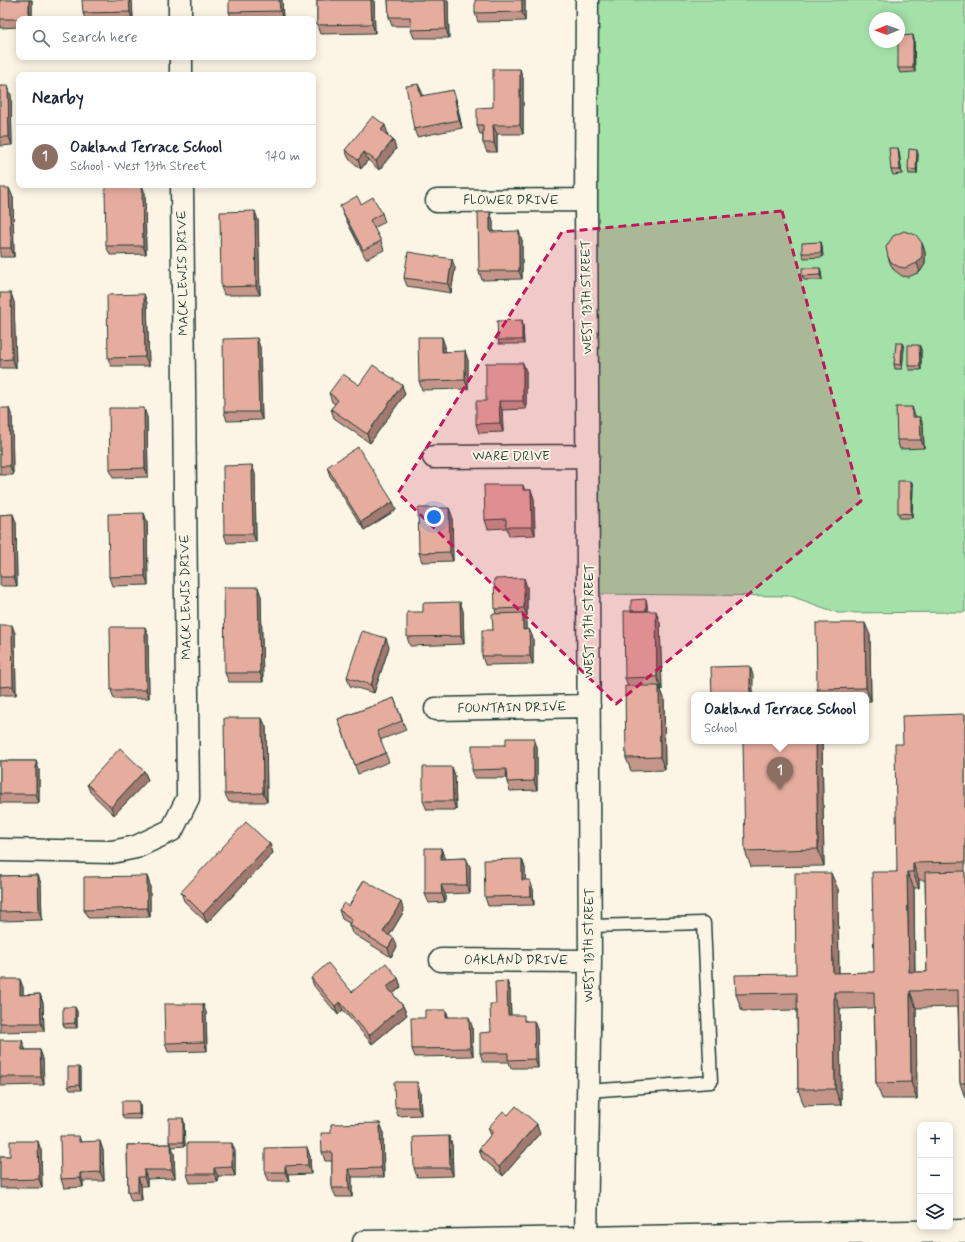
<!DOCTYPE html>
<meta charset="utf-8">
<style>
:root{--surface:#fff;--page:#f2f2f3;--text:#1f2937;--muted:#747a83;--line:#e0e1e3;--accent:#1f6fb2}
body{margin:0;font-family:Mynerve,sans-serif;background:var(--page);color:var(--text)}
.controls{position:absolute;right:12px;bottom:12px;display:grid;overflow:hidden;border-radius:8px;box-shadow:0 2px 10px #0003}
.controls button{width:36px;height:36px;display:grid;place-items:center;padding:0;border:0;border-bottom:1px solid var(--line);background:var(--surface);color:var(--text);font:20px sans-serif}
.compass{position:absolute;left:869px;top:12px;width:36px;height:36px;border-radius:50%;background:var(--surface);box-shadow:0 2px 10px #0003;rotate:269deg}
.you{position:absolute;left:434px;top:517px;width:14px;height:14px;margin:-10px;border:3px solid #fff;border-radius:50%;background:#1a73e8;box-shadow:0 0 0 6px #1a73e833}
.badge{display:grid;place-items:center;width:26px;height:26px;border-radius:50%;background:var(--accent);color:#fff;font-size:13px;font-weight:700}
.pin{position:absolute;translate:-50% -33px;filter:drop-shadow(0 1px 2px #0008)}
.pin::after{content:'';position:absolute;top:21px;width:14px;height:12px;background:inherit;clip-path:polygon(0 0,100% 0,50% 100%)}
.popup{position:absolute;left:691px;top:692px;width:178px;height:52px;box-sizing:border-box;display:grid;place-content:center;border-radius:8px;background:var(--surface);filter:drop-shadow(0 1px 3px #0005);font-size:13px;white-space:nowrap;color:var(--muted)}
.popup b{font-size:15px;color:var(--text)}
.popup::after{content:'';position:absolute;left:50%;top:100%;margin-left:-8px;border:8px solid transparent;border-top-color:var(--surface)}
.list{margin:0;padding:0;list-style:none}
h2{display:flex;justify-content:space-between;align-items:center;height:52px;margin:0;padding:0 16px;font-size:17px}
h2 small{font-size:13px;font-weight:400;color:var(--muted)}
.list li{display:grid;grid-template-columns:26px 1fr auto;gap:12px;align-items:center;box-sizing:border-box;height:64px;padding:0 16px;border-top:1px solid var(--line)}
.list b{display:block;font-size:15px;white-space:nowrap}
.list p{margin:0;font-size:13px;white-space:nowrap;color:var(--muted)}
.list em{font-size:13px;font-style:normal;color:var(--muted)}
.icon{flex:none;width:22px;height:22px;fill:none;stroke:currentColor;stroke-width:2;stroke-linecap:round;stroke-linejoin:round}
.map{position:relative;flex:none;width:965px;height:1242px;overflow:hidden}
.search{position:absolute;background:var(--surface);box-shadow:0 2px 10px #0003;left:16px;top:16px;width:300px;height:44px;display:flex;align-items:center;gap:10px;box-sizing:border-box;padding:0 14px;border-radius:8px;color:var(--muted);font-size:15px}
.panel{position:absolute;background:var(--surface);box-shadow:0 2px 10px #0003;left:16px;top:72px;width:300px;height:116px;border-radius:8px}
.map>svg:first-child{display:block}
</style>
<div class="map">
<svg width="965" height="1242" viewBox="0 0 965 1242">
<rect width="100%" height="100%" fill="#fcf5e5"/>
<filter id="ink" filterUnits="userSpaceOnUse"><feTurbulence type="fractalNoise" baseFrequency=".025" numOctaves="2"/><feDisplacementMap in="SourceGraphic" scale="8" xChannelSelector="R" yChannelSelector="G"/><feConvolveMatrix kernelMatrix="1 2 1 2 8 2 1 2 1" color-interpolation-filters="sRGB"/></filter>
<g filter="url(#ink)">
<path fill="#a3e1a8" stroke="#618f6e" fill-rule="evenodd" d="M594,0h371v612l-127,1 -47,-17 -197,-2zM875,18h24v24h-24z"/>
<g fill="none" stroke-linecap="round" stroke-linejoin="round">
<g stroke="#1f3d34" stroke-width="15">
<path id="service" d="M588,1091l123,-9 -7,-159 -114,3"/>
</g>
<g stroke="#1f3d34" stroke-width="25">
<path id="minor" d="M180,0v19
M181,57v18
M437,201l149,-1
M434,457l154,-1
M436,709l153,-3
M0,850l112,2 24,-5 36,-17 16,-32 -6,-613
M441,960l149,1
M586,1242l4,-281 -4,-761 1,-200"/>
</g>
<g stroke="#1f3d34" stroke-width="25">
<path id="secondary" d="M364,1242l601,-11"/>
</g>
<use href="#service" stroke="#fcf5e5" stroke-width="12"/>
<use href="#minor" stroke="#fcf5e5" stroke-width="22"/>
<use href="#secondary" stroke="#fcf5e5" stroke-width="22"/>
</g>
<path fill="#c69589" stroke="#1f3d34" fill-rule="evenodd" d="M0,0h32v19h-13v8l-19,1z
M132,0l1,19h-48l-2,-6z
M282,0l1,19h-51l-3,-7z
M317,0h57l1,33 -55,1 -3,-9z
M388,0h60l1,38h-35l-3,-8v-4h-19l-3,-9z
M525,0v21l-47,1 -3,-9z
M913,35l1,5 1,32 -15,1 -2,-5z
M523,78v56h-26v18h-10l-4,-9v-9h-3l-3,-9 16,-18z
M418,84l4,12 34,3 6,29 -45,9 -3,-8z
M0,86l11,9 1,50 -12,1z
M388,134l-1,1 6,5 3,9 -17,21 -11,-10 -7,9 -12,-10 -4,-9z
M898,148l1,4 3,22 -9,1 -2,-5z
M918,154l-1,20h-8l-1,-5z
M0,188l13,9 1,60h-14z
M145,193l1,61 -36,1 -4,-9z
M361,204l21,9 3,9 -11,6 7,13 3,9 -18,9 -23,-45 -3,-8z
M490,212l3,9v11l29,8v39l-40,1 -3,-9z
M258,220l2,75h-36l-3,-8z
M821,242l1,4 1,11 -19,1 -2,-5z
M922,243l3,9v12l-5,8 -12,5 -6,-1 -8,-6 -3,-5 -3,-8z
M455,268l-4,25 -44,-7 -3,-8z
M820,268l1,4 1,8h-18l-2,-4z
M0,293l14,9 2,66h-16z
M144,294l3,9 2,63h-38l-3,-8z
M523,325l1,19h-25l-1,-4z
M902,343l2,5 -2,21h-7l-1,-5z
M919,345l2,4v21h-11l-2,-4z
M445,346v5l23,9v29l-46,1 -3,-9z
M260,347l2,73 -35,1 -3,-9z
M526,371v38l-24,1 1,22 -24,1 -3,-9 10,-23z
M359,385l46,9 -35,49 -36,-25 -3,-9 4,-5 -3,-2 -3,-9z
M0,408l12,8 1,59h-13z
M915,415v2h5l3,8 1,23 -24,1 -3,-9z
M147,417l1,60 -35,1 -3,-9z
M252,465l3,9 1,68 -29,1 -3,-9z
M327,467l66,35 3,8 -32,20 -34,-54z
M911,481l2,4 -1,33h-12l-2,-5z
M523,485l2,5h6l3,9 1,36 -26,1 -2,-8 -19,1 -3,-9z
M449,508l3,8 1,45 -31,1 -3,-9z
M144,513l3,9 1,63 -36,1 -3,-9z
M13,514l3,9 1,63h-17v-71z
M527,587v29l-3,1 2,5v8l3,-1 4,9v26l-48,1 -3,-9 11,-26 3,-16 -1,-5z
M261,596l2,86h-34l-4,-9z
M460,602l3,9 1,33 -54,2 -3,-9z
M647,604v7l13,12 2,67h-1l3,8 1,72 -34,1 -5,-13 2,-72 -3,-8 6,-67z
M0,625l15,8 1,62h-16z
M145,627l3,8 1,63 -35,1 -3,-9z
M870,635l1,66h-5v-6h-47l-2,-6z
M389,647l-15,46 -24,-7 -3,-9z
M394,698l12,32 -26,10 9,22 -31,12 -20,-55z
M965,714v384l-5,-15 -2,-76 -42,1 1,91h-35l-6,-16 -2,-75 -34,1 1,96 -37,1 -6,-17 -1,-79 -55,1 -6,-17 60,-20 42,-85 1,84 35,-1 23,-100 6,-128zM919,880h6l2,92h-12l-1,-84h5z
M266,727l1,75h-38l-4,-8z
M822,741l2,125 -73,1 -6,-16z
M506,745l31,2v43l-27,1 -3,-9v-4h-32l-3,-8z
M0,761h36l3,9v33h-39z
M452,767l3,9 1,34h-29l-4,-9z
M144,771l4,9 -34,35 -24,-23 -3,-8z
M270,844l3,9 -66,70 -23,-22 -3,-9z
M441,848l3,9v2l22,-1 4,9v26l-25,1v8l-16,1 -4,-9z
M522,859l3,9v12l8,9 1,16 -46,1 -3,-9z
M38,875l3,9 1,36 -42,1v-45z
M147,876l3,9v32l-62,1 -4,-8z
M349,906l55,5 -15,25 8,11 -6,10 -39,-24 -3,-8v-2l-7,-4 -3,-9z
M311,978l41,14 46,-14 3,9 -8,7 10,12 4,9 -35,29 -29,-34 -5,5 -24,-29z
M0,979l23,8v8l17,-1 3,9 1,28 -44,1z
M507,981l3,9 1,25 16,6 10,8 1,39h-27l-2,-6h-26l-3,-9 11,-21 5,-28z
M446,1010l2,7 24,9 1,30 -58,1 -3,-8 13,-31z
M77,1011v17h-12l-2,-4z
M206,1012l1,39 -39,1 -3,-9z
M0,1040l25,8v2h15l3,9 1,26 -44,1z
M81,1071v19h-11l-2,-4z
M420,1091l1,24 -23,1 -3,-9z
M140,1105l1,14h-17l-2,-4z
M508,1115l32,18 -37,43 -21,-18 -3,-9 12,-14 -3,-7z
M183,1118l1,4 1,24 -13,1 2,6 1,25 -28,1v7h-6l1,14 -11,1 -3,-9 -1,-47 43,-1 -1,-2z
M380,1123l3,8 1,46h-32v20h-16l-4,-9v-27h-7l-3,-9 9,-19z
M79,1136l2,6 22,8 1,31h-21v6l-19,1 -3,-9z
M449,1136l3,9 1,31 -36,1 -3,-9z
M41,1150l1,38h-42v-32h10z
M235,1151v25h-17v6l-28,1 -3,-9z
M310,1156l1,18 -23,1 1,6h-20l-4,-9z"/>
<path fill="#a1796f" stroke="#1f3d34" d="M29,0h3v19h-2z
M129,0h3l1,19h-1l-2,-7z
M279,0h3l1,19 -3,-8z
M371,0h3l1,33 -3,-9z
M445,0h3l1,38 -3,-9z
M522,0h3v21l-3,-9z
M913,35l1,5 1,32 -2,-4z
M520,69l3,9v56l-3,-9z
M418,84l4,8 2,13 -3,-9z
M8,86l3,9 1,50 -3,-8z
M453,90l3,9 6,29 -3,-8z
M385,125l3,9 -4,5 -3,-9z
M493,125l4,9v18l-3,-9z
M393,140l3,9 -17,21 -3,-9z
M898,148l1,4 3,22 -2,-4z
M917,150l1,4 -1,20 -1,-4z
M364,152l4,8 -7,9 -3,-9z
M142,185l3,8 1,61 -3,-8z
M9,188l4,9 1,60 -3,-9z
M255,211l3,9 2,75 -4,-9z
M490,212l3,9v19l-3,-8z
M519,231l3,9v39l-3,-8z
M821,242l1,4 1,11 -2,-4z
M922,243l3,9v12l-5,8 -3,-9z
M452,259l3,9 -4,25 -3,-9z
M820,268l1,4 1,8 -2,-5z
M11,293l3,9 2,66 -4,-9z
M144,294l3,9 2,63 -4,-9z
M522,320l1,5 1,19 -2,-4z
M442,337l3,9v14l-3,-8z
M257,338l3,9 2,73 -3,-8z
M902,343l2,5 -2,21 -1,-4z
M919,345l2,4v21l-1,-4z
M465,351l3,9v29l-3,-9z
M523,363l3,8v38l-3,-8z
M402,385l3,9 -35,49 -3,-9z
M499,401l3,9 1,22 -3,-9z
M912,407l3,8v11l-3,-9z
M9,408l3,8 1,59 -3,-9z
M144,408l3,9 1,60 -3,-9z
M920,417l3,8 1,23 -3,-8z
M252,465l3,9 1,68 -3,-8z
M911,481l2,4 -1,33 -1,-4z
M531,490l3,9 1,36 -3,-8z
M393,502l3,8 -32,20 -3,-8z
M449,508l3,8 1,45 -3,-9z
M144,513l3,9 1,63 -3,-9z
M13,514l3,9 1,63 -3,-9z
M524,578l3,9v29l-3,-8z
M258,587l3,9 2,86 -3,-9z
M646,599l1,5v13l-1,-5z
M460,602l3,9 1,33 -3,-8z
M656,611l4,12 2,67 -5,-13z
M523,613l3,9v16l-3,-8z
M865,623l5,12 1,66 -5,-13z
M12,625l3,8 1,62 -3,-9z
M145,627l3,8 1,63 -3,-8z
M529,629l4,9v26l-3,-8z
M386,638l3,9 -15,46 -3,-8z
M750,666l3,9v20h-3z
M659,686l5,12 1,72 -5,-13z
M262,718l4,9 1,75 -4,-9z
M534,738l3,9v43l-3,-9z
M816,741h6l2,125 -6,-17z
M36,761l3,9v33l-3,-9z
M452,767l3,9 1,34 -3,-9z
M144,771l4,9 -34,35 -3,-8z
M270,844l3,9 -66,70 -4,-9z
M441,848l3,9v10l-3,-8z
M466,858l4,9v26l-3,-8z
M522,859l3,9 1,21 -4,-9z
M913,863l6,17v8l-6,-16z
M907,872l7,16 1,101 -6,-17z
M831,873l7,16 1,101 -6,-17z
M38,875l3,9 1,36 -3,-9z
M147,876l3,9v32l-3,-9z
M530,880l3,9 1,16 -3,-9z
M441,885l4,9v8l-3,-8z
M401,902l3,9 -18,30 -3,-9z
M394,938l3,9 -6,10 -3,-9z
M398,978l3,9 -11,9 -3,-9z
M20,979l3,8v16l-3,-8z
M507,981l3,9 1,34 -3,-9z
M910,991l6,17 1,91 -6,-17z
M834,992l6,17 1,96 -6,-16z
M40,994l3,9 1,28 -3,-8z
M340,1002l3,8 -5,5 -3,-9z
M203,1004l3,8 1,39 -3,-9z
M403,1006l4,9 -35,29 -3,-9z
M75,1007l2,4v17l-2,-5z
M446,1010l3,9 -3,-2z
M469,1017l3,9 1,30 -3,-8z
M534,1021l3,8 1,39 -3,-9z
M22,1040l3,8v11l-3,-9z
M40,1050l3,9 1,26 -3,-8z
M79,1067l2,4v19l-2,-5z
M417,1082l3,9 1,24 -3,-8z
M139,1101l1,4 1,14 -2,-5z
M183,1118l1,4 1,24 -2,-4z
M380,1123l3,8 1,46 -3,-9z
M537,1124l3,9 -37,43 -4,-9z
M449,1136l3,9 1,31 -3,-8z
M38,1141l3,9 1,38 -3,-9z
M100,1141l3,9 1,31 -4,-9z
M232,1143l3,8v25l-3,-9z
M171,1144l3,9 1,25 -3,-8z
M307,1147l3,9 1,18 -3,-9z
M285,1166l3,9 1,6 -4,-9z
M214,1168l4,8v6l-4,-8z
M348,1169l4,8v20l-3,-9z
M144,1170l3,9v7l-3,-9z
M80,1173l3,8v6l-3,-9z
M138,1177l3,9 1,14 -4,-8z"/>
<path fill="#e6ad9f" stroke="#1f3d34" d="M0,0h29v19h-29z
M82,0h47l1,12 -47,1z
M229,0h50l1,11 -51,1z
M317,0h54l1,24 -55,1z
M388,0h57l1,29 -35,1 -1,-13h-21z
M475,0h47v12l-47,1z
M913,35v33h-15v-26h1v-6z
M493,69h27v56h-27l1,18h-11v-18h-6v-17l16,-1z
M418,84l3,12 32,-6 6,30 -45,9 -8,-43z
M0,86h8l1,51h-9z
M373,116l12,9 -4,5 12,10 -17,21 -12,-9 -6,8 -13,-10z
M889,148h9l2,22h-9z
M909,149l8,1 -1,20 -8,-1z
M142,185l1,61h-37l-1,-60z
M0,188h9l2,60h-11z
M357,196l4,8 12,-7 9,16 -12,7 11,21 -18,9 -23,-44z
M255,211l1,75 -35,1 -1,-75z
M478,212h12v20l29,-1v40h-40z
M904,231l12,4 6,8v13l-5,7 -12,5 -6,-1 -8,-5 -3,-5 -2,-10 7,-11z
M821,242v11h-19v-10z
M408,252l44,7 -4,25 -44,-6z
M802,268h18v7l-18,1z
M0,293h11l1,66 -12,1z
M144,294l1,63 -37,1 -1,-63z
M522,320v20h-24l-1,-19z
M418,337h24v15l23,-1v29l-46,1z
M257,338l2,74h-35l-1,-73z
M896,343h6l-1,22 -7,-1z
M908,345h11l1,21h-12z
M486,363h37v38h-24l1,22 -24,1v-23h10z
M373,365l29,20 -35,49 -36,-25 7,-9 -9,-7 14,-19 16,11z
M896,407h16v10h8l1,23h-24z
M0,408h9l1,58h-10z
M109,408h35l1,60 -35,1z
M358,447l35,55 -32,20 -34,-55z
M252,465l1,69h-29l-1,-68z
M898,481h13v33l-13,-1z
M484,485h39v5h8l1,37h-26v-8l-21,1z
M418,508h31l1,44 -31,1z
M144,513l1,63 -36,1 -1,-63z
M13,514l1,63h-14v-62z
M524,578v30l-29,1 -1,-30z
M224,587h34l2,86h-35z
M646,599v12h-15v-11z
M460,602l1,34 -54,1v-25h16v-9z
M624,611h32l1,66 -32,1z
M523,613v17l6,-1 1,27h-48v-26h11l-1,-16z
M816,623h49l1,65 -49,1z
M0,625h12l1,61 -13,1z
M110,627h35l1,63h-35z
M362,631l24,7 -15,47 -24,-8z
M750,666v29h-38l-1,-28z
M625,686h34l1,71 -34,1z
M394,698l8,23 -25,10 9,22 -31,12 -17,-46z
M965,714v148l-52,1v9h-6l2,100h18l-2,-100 40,-1v212h-5l-2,-93 -48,1 1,91 -35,1 -2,-91h-40l1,97h-37l-1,-96 -61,1 -1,-19 61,-1 -1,-101h36l2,100 41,-1 -2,-100h25l-2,-128h8l-1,-28z
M224,718h38l1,75 -38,1z
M506,738h28v43l-27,1 -1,-13 -34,1v-25h34z
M743,741h73l2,108 -73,2z
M120,748l24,23 -33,36 -24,-23z
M0,761h36v33h-36z
M423,767h29l1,34h-30z
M246,822l24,22 -67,70 -22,-22z
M425,848h16v11l25,-1 1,27h-26l1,9h-17z
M522,859v21h8l1,16 -46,1 -1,-37z
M38,875l1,36 -39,1v-36z
M147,876v32l-63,2v-33z
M364,880l37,22 -18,30 11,6 -6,10 -39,-23 3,-6 -13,-9 5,-7 5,3z
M328,963l24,29 34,-29 12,15 -11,9 16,19 -34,29 -29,-33 -5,4 -24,-28z
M0,979h20v16l20,-1 1,29h-41z
M507,981l1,34h16v6h10l1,38 -27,1v-7h-28v-20l11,-1 -1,-28h6l-1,-22z
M164,1004h39l1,38 -39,1z
M63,1007h12v16l-12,1z
M425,1010h21v7h23l1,31 -58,1 -1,-31h14z
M0,1040h22v10h18l1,27h-41z
M68,1067h11v18l-11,1z
M394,1082h23l1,25h-23z
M122,1101h17v13l-17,1z
M516,1106l21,18 -38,43 -20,-18 14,-17 -5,-4 15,-17 5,4z
M169,1118h14v24h-14z
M380,1123l1,45 -33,1 1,19h-17v-36h-10l-1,-19h10v-9z
M60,1136h19v6l21,-1v31l-20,1v5l-19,1z
M449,1136l1,32h-36l-1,-31z
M10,1141h28l1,38 -39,1v-24h10z
M187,1143h45v24l-18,1v6h-27z
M171,1144l1,26h-28v7h-6v15h-10l-1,-47z
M307,1147l1,18 -23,1v6h-20v-24z"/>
</g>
<path fill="#c2185b" fill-opacity="0.2" stroke="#c2185b" stroke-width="3" stroke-dasharray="8 5" stroke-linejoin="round" d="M782,211l79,290 -245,203 -218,-211 164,-261z"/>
<g text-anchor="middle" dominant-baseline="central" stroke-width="4" stroke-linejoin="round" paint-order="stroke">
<g font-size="13" fill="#1f3d34" stroke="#fcf5e5">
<text x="511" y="200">FLOWER DRIVE</text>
<text transform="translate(183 273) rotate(-91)">MACK LEWIS DRIVE</text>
<text transform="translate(587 297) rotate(-91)">WEST 13TH STREET</text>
<text x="511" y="456">WARE DRIVE</text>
<text transform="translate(186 597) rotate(-91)">MACK LEWIS DRIVE</text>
<text transform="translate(589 621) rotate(-90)">WEST 13TH STREET</text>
<text transform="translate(512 708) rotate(-1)">FOUNTAIN DRIVE</text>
<text transform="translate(589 945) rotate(-90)">WEST 13TH STREET</text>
<text x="516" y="960">OAKLAND DRIVE</text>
</g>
</g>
</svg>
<div class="controls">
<button>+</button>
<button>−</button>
<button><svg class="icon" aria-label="layers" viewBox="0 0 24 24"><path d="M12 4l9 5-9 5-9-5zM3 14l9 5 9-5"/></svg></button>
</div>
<svg class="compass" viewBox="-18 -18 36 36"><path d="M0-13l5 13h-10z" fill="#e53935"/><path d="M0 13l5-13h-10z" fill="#747a83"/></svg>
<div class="you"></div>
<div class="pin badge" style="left:780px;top:790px;background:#8d6e63">1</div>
<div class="popup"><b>Oakland Terrace School</b>School</div>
<div class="search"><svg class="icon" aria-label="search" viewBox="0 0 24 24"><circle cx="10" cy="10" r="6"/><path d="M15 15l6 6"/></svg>Search here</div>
<section class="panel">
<h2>Nearby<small></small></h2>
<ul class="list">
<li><span class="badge" style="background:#8d6e63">1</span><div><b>Oakland Terrace School</b><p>School · West 13th Street</p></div><em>140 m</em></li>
</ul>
</section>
</div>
